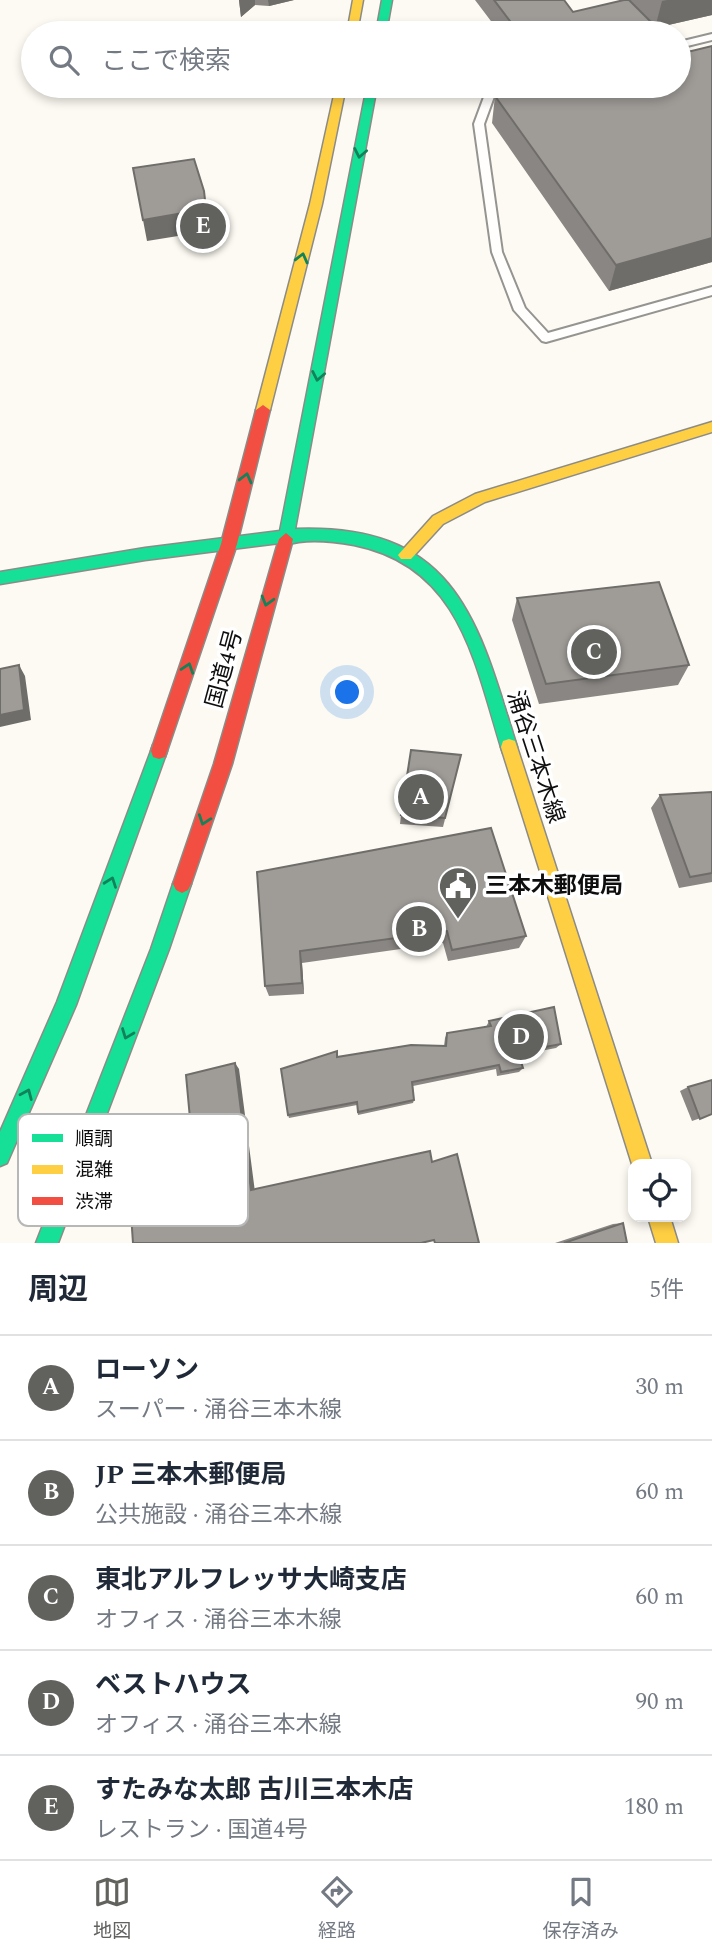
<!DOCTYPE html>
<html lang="ja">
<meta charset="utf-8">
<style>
:root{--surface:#fff;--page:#f6f6f7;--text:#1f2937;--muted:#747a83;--line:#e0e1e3;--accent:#61615e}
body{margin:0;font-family:Spectral,"Noto Sans JP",serif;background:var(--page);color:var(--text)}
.controls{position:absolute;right:21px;bottom:21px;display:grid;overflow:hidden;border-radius:14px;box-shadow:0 4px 10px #0003}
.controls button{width:63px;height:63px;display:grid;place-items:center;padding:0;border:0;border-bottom:2px solid var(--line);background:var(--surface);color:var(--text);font:35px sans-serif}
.you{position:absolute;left:348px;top:693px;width:24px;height:24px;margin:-18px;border:5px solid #fff;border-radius:50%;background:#1a73e8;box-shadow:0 0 0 10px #1a73e833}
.badge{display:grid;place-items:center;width:46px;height:46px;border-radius:50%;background:var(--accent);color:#fff;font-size:23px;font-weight:700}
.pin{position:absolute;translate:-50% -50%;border:4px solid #fff;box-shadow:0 2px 7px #0006}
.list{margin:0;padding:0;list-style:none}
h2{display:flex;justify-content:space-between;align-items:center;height:91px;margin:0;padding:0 28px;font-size:30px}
h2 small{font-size:23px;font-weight:400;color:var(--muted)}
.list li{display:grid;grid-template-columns:46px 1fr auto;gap:21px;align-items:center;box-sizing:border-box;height:105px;padding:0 28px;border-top:2px solid var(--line)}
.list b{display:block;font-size:26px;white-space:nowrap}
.list p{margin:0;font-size:23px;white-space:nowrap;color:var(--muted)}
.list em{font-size:23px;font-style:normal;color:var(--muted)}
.icon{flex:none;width:38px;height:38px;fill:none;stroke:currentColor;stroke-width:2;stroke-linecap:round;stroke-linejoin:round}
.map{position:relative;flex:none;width:712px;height:1243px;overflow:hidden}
.search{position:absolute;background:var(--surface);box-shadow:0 4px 10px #0003;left:21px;right:21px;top:21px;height:77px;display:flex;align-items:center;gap:18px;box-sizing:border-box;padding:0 24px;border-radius:38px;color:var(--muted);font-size:26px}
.sheet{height:616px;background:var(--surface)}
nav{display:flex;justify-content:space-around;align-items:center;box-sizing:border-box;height:98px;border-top:2px solid var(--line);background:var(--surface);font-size:19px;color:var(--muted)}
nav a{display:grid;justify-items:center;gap:4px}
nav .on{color:var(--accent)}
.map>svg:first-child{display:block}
</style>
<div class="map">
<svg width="712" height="1243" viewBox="0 0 712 1243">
<rect width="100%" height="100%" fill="#fcfaf2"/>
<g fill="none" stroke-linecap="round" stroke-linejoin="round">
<g stroke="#959491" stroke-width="4">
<path id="lane" d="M712,34v6l-33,8v-6z
M494,86h17l-15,5 -12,33 18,128 23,56 23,25 164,-46v8l-166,47 -4,-1 -28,-31 -22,-58 -18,-128 13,-35z"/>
</g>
<g stroke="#8c8b87" stroke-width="3">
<path id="fast" d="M382,0h10l-6,33h-10z
M367,86h10l-82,443c160,-6 183,90 222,218l-2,6 -6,2 -6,-2 -2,-6c-27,-88 -42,-181 -147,-202 -22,-4 -48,-7 -68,0l-6,-2 -135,17 -145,24v-12l145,-24 135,-17z
M159,743l6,2 2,6 -91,254 -69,158 -7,3v-34l57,-130 94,-251 2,-6z
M182,875l6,3 3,6 -22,65 -111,294h-22l115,-294 22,-65 3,-6z"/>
</g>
<g stroke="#8c8b87" stroke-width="3">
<path id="slow" d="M353,0h10l-6,33h-10z
M336,86h10l-24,118 -52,206 -7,5 -7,-5 54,-206z
M712,422v10l-227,70 -42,22 -32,35h-10l-3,-4 35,-39 42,-22z
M509,739l6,2 2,6 135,417h-19v4l-1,-4 -131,-417 2,-6z
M648,1217h22l8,26h-22z"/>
</g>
<g stroke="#8c8b87" stroke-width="3">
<path id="jam" d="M263,405l7,5 -33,134 -70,207 -2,6 -6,2 -6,-2 -2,-6 70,-207 35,-134z
M286,533l7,6 -61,225 -41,120 -3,6 -6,3 -6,-3 -3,-6 41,-120 65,-225z"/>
</g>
<use href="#lane" fill="#fffefd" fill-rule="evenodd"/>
<use href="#fast" fill="#16e098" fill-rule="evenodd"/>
<use href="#slow" fill="#ffcf43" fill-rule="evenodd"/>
<use href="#jam" fill="#f24e42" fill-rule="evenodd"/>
</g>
<path fill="#898683" d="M239,0h55l-25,6 -14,-1 -14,12z
M475,0h89l9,12 51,-12h88v15l-57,13 -1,-1 -2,6h-152z
M712,46v216l-103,29 -117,-168 3,-27z
M517,598l172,67 -11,20 -139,19 -27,-84z
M461,755l-18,72 -43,-3 1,-9z
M712,792v90l-33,6 -28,-80 9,-13z
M257,872l269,64 -7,12 -71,13 -5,-18 -141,20 2,31 -35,2 -4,-10z
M489,1021l72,23 -5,4 -37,7 4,13 -4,4 -22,4 -1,-7 -83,17 1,14 -1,3 -55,12 -1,-10 -68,13 -1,-3 49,-58 107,-11 1,-8 2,-5 39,-6z
M688,1087l24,27 -20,7 -12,-30z
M623,1223l4,20h-72l58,-19z"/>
<path fill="#6f6d6a" d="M239,0h16v5l-14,12z
M268,0h26l-25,6z
M667,0h45v15l-57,13 7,-27z
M654,25l-2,8h-35z
M204,191l5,40 -62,10 -4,-21z
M712,238v24l-103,29 7,-26z
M19,665l6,11 6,44 -31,7v-12z
M300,951l2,12 2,31 -2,-11z
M235,1063l4,6 16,123 -4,-2z"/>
<path fill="#9f9c98" stroke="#6f6d6a" stroke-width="2" d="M494,0h70l9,12 51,-12h5l25,25 -37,8h-98z
M712,46v192l-96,27 -121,-169 44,-10h140v-32z
M194,159l10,32 2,18 -63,11 -10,-52z
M659,582l30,83 -143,19 -29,-86z
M19,665l5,45 -24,5v-46z
M411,750l50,5 -16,63 -44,-3z
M712,792v81l-22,4 -30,-82z
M491,828l35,108 -74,14 -5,-19 -147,20 2,32 -37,3 -8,-114z
M554,1007l7,37 -43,8 5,16 -22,4 -2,-7 -87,17 2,18 -56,12 -1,-10 -69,13 -7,-46 56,-18v6l74,-12 35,1 1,-13 44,-7 -2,-5z
M235,1063l16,127 179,-39 2,11 25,-8 22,89h-44l-1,-3 -13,3h-288l-2,-29 66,-19 -11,-120z
M712,1080v34l-12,5 -12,-32z
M623,1223l4,20h-63z"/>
<defs><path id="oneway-chevron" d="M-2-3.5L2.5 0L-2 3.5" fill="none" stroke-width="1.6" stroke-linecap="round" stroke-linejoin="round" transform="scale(1.75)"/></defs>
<g stroke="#12825a">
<use href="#oneway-chevron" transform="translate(360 153) rotate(101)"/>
<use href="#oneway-chevron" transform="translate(302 258) rotate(-76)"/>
<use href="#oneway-chevron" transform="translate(318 376) rotate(101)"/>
<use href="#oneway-chevron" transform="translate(246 478) rotate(-76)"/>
<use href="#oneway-chevron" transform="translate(267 601) rotate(106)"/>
<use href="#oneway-chevron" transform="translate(188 668) rotate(-72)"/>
<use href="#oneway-chevron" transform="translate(204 820) rotate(109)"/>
<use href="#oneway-chevron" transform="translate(111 882) rotate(-70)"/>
<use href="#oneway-chevron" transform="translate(127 1034) rotate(111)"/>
<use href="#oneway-chevron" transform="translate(27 1094) rotate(-67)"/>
</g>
<defs>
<g id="civic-pin" transform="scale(2.0125)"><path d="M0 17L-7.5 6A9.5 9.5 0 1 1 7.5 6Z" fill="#61615e" stroke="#fff"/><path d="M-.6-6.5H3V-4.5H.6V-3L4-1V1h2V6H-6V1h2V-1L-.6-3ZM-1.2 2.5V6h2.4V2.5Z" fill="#fff"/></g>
</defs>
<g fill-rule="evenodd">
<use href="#civic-pin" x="458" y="886"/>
</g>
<g text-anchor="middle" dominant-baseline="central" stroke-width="7" stroke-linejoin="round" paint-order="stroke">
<g font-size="23" fill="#0e0e0e" stroke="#fff">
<text transform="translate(225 669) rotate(-75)">国道4号</text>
<text transform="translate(535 757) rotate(72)">涌谷三本木線</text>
</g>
<g font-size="23" font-weight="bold" fill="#0e0e0e" stroke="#fff" text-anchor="start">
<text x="485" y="886">三本木郵便局</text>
</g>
</g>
<rect x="18" y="1114" width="230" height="112" rx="10" fill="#fff" stroke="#b7b7b7" stroke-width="2"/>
<rect x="32" y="1134" width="31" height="8" fill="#16e098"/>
<rect x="32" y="1165" width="31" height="9" fill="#ffcf43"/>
<rect x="32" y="1197" width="31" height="8" fill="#f24e42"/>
<g font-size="19" fill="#0e0e0e">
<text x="75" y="1145">順調</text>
<text x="75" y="1176">混雑</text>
<text x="75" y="1208">渋滞</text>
</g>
</svg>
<div class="controls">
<button><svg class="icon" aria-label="locate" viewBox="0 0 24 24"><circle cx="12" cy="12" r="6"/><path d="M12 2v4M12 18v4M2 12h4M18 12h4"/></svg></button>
</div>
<div class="you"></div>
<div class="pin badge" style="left:421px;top:797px">A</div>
<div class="pin badge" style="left:419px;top:929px">B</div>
<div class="pin badge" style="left:594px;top:652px">C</div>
<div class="pin badge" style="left:521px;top:1037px">D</div>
<div class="pin badge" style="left:203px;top:226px">E</div>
<div class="search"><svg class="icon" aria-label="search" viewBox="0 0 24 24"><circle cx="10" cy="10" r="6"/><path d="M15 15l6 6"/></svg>ここで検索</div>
</div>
<section class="sheet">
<h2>周辺<small>5件</small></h2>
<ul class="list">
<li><span class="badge">A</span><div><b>ローソン</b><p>スーパー · 涌谷三本木線</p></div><em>30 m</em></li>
<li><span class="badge">B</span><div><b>JP 三本木郵便局</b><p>公共施設 · 涌谷三本木線</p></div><em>60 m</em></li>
<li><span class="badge">C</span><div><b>東北アルフレッサ大崎支店</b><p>オフィス · 涌谷三本木線</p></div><em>60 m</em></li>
<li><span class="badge">D</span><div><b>ベストハウス</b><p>オフィス · 涌谷三本木線</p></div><em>90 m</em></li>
<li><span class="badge">E</span><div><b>すたみな太郎 古川三本木店</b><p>レストラン · 国道4号</p></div><em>180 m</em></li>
</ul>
</section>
<nav>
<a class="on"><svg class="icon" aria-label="map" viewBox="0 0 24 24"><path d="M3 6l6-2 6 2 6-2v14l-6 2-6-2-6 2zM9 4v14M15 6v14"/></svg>地図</a>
<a><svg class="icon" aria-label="directions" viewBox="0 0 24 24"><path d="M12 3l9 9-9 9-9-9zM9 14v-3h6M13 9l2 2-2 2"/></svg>経路</a>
<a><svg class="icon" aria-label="saved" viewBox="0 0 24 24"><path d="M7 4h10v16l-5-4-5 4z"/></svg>保存済み</a>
</nav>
